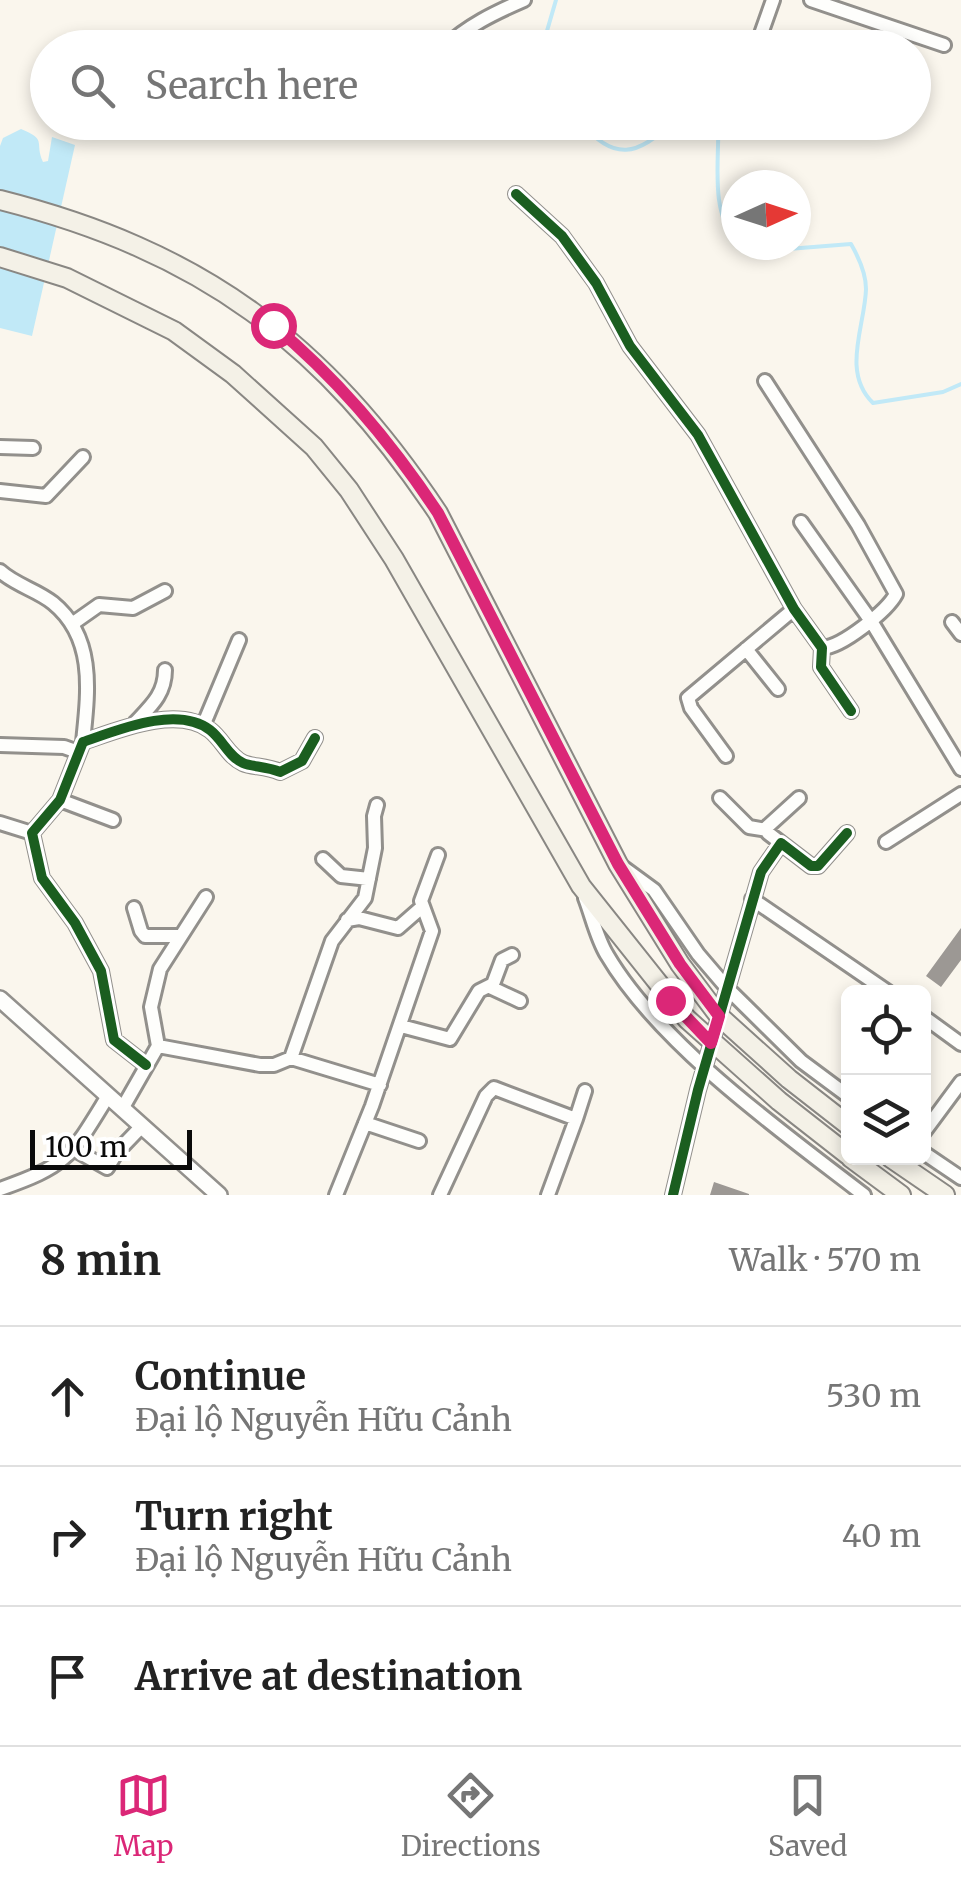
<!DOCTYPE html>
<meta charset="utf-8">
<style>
:root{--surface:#fff;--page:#f6f6f6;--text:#222;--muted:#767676;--line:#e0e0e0;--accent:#db2777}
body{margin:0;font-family:Merriweather,serif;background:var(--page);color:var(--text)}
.controls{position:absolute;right:30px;bottom:30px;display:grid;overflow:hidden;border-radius:15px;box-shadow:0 5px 15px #0003}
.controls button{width:90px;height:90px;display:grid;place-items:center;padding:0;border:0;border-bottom:2px solid var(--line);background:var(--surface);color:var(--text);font:50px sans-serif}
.compass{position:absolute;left:721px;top:170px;width:90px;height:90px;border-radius:50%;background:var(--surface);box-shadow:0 5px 15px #0003;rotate:87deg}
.scale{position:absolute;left:30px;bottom:25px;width:162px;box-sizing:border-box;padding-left:10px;border:5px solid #0a0a0a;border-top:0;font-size:28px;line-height:35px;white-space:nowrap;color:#0a0a0a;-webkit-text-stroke:8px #fff;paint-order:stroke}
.stop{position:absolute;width:30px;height:30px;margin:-22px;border:8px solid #db2777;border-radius:50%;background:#fff}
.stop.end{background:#db2777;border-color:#fff;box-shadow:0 2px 10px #0008}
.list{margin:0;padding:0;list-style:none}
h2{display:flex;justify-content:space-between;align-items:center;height:130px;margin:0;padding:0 40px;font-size:42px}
h2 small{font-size:32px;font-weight:400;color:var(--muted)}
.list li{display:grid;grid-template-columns:65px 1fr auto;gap:30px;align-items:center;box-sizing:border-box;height:140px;padding:0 40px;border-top:2px solid var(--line)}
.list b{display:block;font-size:38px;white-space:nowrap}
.list p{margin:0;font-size:32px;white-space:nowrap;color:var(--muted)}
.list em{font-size:32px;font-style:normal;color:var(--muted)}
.icon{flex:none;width:55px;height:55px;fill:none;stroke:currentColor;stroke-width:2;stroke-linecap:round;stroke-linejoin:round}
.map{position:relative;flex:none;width:961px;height:1195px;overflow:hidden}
.search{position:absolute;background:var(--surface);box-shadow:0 5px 15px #0003;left:30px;right:30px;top:30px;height:110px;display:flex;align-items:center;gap:25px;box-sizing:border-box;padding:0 35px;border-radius:55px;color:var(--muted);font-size:38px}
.sheet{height:550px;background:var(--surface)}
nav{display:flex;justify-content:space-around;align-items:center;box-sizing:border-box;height:140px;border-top:2px solid var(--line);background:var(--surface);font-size:28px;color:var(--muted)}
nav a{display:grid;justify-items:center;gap:5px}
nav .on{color:var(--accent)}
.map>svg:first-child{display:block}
</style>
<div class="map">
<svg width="961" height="1195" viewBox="0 0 961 1195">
<rect width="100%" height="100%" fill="#faf6ed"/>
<path fill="#c1e9f7" d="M21,129c27,11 13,13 22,33l5,-1 4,-24 23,8 -43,191 -32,-8v-182l3,-8z"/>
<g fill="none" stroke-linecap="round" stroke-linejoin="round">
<path stroke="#c1e9f7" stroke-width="4" d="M542,48l14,-48
M581,122c32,40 58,34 91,0
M718,122c2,36 -9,89 18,118
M748,245l15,6 88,-7c8,14 15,29 15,45 -1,37 -25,83 7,114l70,-11 18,-8"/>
</g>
<path fill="#9c9894" d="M961,928v32l-20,27 -15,-11z
M714,1182l35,12v1h-39z"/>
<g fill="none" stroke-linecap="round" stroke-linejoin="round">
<g stroke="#92908c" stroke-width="18">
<path id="minor" d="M811,0l133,45
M444,48c23,-22 50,-35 80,-48
M756,48l17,-48
M516,194l46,42 34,47 34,63 68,89 96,174 28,39 -1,19 30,44
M765,381l93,144 38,69c-9,17 -54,53 -74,54
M0,447l33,1
M0,491l46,5 37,-39
M801,522l70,99 90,148
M0,571c15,14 37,19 53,32 43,35 35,90 30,139
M952,622l9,12
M72,624l27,-19 34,3 32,-17
M746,649l32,40
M135,723c16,-17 30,-29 30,-53
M203,726l36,-86
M0,745l64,2 14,5
M726,756l-35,-48 -3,-10 106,-89
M720,798l29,29 18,3
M60,800l53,20
M0,823l32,10
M886,842l75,-48
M781,843l-13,-10 -1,-6 32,-29
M323,859l18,17 28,3
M624,868l30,22 44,64 29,34 74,73 47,35
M585,898c7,18 12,41 22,57 53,90 174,176 257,240
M752,899l136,93
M134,908l7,23 4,5h34
M347,920l12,-2 39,10 24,-21
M490,987l30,14
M924,1017l37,27
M401,1026l49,13 29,-48 14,-7 9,-24 10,-5
M158,1046l102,19h14l17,-7 89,27
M291,1058l41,-117 33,-43 10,-50 -1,-32 3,-11
M146,1065l-32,-25 -13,-69 -26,-48 -33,-45 -10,-45 28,-33 23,-58c35,-12 94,-37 127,-12 13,10 18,26 33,33 9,4 23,3 37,9l22,-11 13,-23
M122,1109l36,-63 -7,-39 9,-38 46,-72
M576,1119l9,-28
M365,1123l54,18
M924,1132l37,-50
M75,1150l32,18 10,-16 25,-26
M924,1153l37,25
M0,1189c69,-24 71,-33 108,-93
M336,1195l36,-89 60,-175 -11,-30 17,-46
M440,1195l46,-99 8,-8 82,31 -28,76
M673,1195l25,-105 63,-218 20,-29 30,23h7l29,-33"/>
</g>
<g stroke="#92908c" stroke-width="20">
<path id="tertiary" d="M0,999l219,196"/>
</g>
<g stroke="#898783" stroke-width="22">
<path id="secondary" d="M0,200c201,51 323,141 438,313l180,351 62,100 39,52 70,63 59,46
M0,257l67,21 107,53 59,43 81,73 35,43 45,69 187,327 106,133 92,82 69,54
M851,1158l50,37
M891,1158l54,37"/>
</g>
<use href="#minor" stroke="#fefefc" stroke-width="12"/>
<use href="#tertiary" stroke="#fefefc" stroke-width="15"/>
<use href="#secondary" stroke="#f4f1e7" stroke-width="18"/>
<g stroke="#fff" stroke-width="16">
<path id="cycleway" d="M516,194l46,42 34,47 34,63 68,89 96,174 28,39 -1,19 30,44
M146,1065l-32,-25 -13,-69 -26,-48 -33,-45 -10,-45 28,-33 23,-58c35,-12 94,-37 127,-12 13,10 18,26 33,33 9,4 23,3 37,9l22,-11 13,-23
M673,1195l25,-105 63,-218 20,-29 30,23h7l29,-33"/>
</g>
<use href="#cycleway" stroke="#1b5e20" stroke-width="10"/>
</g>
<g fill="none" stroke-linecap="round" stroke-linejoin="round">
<path stroke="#db2777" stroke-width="12" d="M273,325c65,54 118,117 165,188l180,351 62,100 39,52 -8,27 -41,-43"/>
</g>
</svg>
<div class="controls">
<button><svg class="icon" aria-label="locate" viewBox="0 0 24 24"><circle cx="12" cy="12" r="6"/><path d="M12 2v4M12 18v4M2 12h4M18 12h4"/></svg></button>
<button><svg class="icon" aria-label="layers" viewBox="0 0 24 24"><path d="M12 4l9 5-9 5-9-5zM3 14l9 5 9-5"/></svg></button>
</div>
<svg class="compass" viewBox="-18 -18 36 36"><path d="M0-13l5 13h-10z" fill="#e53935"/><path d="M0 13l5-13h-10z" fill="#767676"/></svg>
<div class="scale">100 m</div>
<div class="stop" style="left:273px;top:325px"></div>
<div class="stop end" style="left:670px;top:1000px"></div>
<div class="search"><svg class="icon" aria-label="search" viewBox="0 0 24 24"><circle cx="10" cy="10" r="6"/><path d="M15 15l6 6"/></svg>Search here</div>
</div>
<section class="sheet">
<h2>8 min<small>Walk · 570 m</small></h2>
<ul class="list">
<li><svg class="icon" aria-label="ahead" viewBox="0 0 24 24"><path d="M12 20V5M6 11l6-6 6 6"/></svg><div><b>Continue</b><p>Đại lộ Nguyễn Hữu Cảnh</p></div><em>530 m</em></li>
<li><svg class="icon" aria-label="right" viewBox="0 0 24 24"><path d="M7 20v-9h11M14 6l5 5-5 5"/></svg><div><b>Turn right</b><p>Đại lộ Nguyễn Hữu Cảnh</p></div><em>40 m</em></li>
<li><svg class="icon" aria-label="arrive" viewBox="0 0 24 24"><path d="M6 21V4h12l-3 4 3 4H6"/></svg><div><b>Arrive at destination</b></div></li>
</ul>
</section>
<nav>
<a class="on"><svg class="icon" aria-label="map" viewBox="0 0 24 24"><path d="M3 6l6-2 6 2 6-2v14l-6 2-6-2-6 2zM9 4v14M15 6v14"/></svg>Map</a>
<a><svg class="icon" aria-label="directions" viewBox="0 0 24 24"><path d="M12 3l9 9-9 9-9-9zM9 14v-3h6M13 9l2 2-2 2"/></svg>Directions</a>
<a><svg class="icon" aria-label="saved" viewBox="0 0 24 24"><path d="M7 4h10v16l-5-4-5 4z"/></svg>Saved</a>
</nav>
